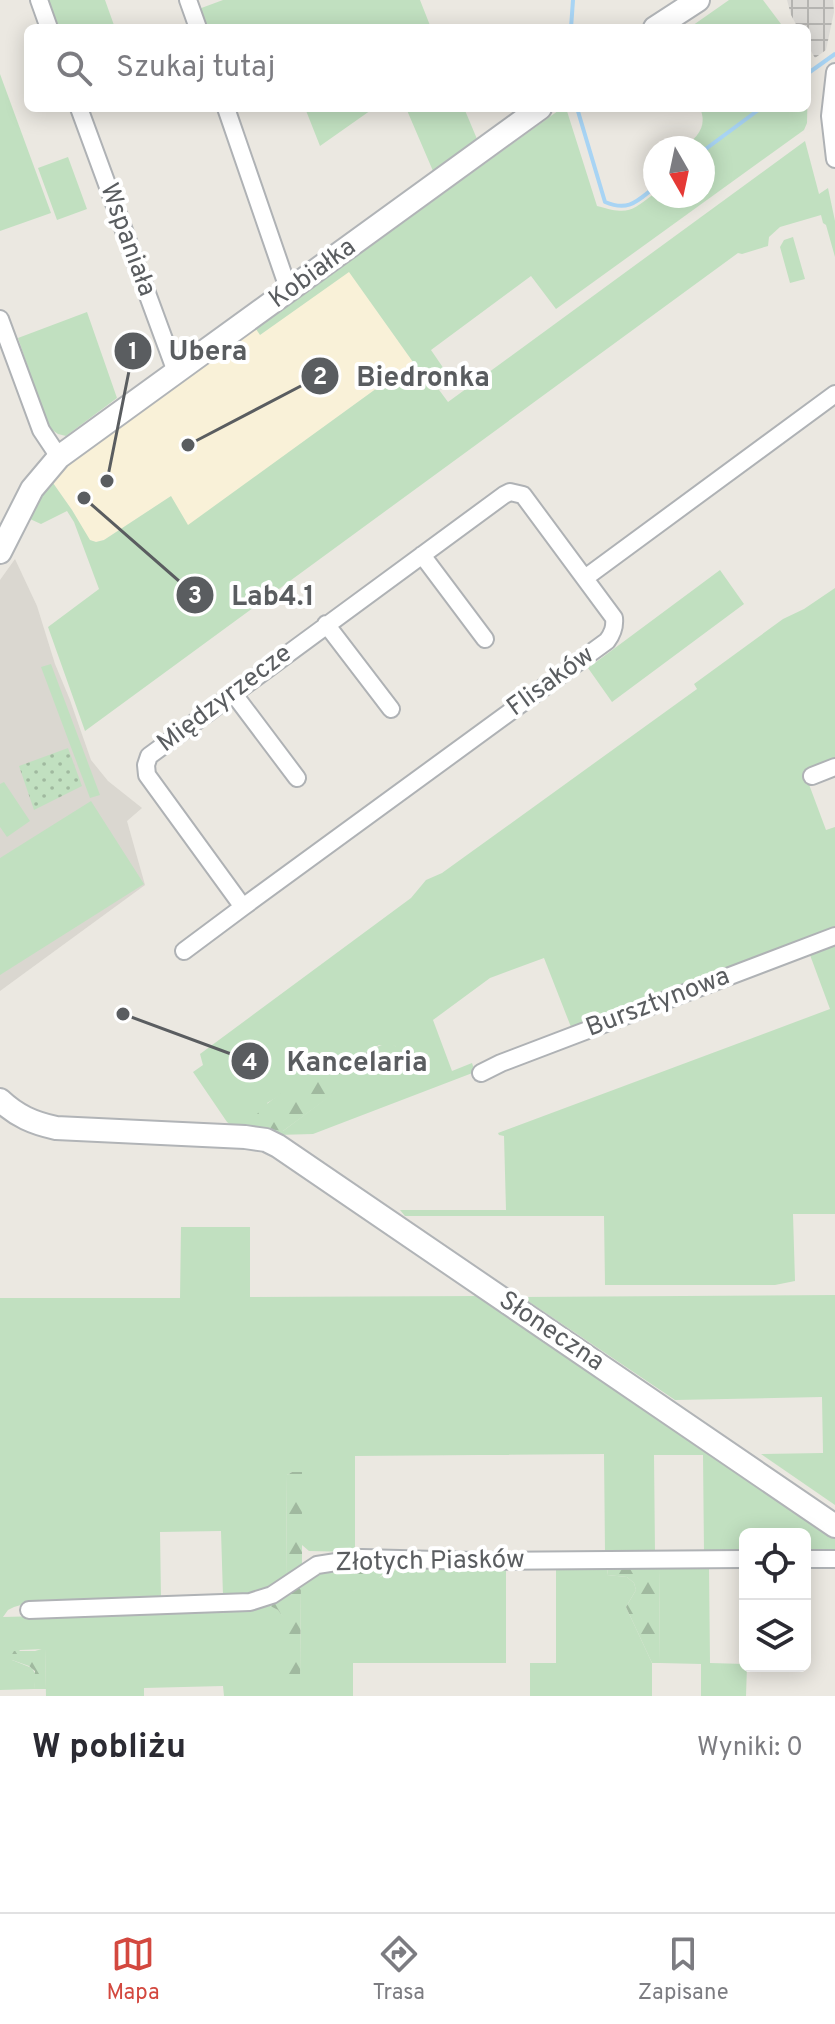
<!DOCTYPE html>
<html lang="pl">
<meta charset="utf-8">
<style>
:root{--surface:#fff;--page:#f7f7f7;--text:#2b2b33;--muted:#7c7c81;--line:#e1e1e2;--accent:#d3483f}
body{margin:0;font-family:Overpass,sans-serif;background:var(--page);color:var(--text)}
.controls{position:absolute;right:24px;bottom:24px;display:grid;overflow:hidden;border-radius:12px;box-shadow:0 4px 20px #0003}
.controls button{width:72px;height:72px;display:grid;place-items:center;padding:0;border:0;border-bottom:2px solid var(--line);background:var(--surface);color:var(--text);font:40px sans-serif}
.compass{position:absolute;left:643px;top:136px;width:72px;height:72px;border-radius:50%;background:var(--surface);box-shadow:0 4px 20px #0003;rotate:171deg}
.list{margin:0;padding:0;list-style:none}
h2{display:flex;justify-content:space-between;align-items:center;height:104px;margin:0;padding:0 32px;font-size:34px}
h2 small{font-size:26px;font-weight:400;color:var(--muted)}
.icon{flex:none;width:44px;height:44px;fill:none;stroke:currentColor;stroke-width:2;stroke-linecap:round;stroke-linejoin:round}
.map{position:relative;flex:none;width:835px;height:1696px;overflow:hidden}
.search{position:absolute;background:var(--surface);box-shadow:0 4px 20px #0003;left:24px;right:24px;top:24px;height:88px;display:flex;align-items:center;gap:20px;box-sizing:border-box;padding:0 28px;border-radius:12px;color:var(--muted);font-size:30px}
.sheet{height:216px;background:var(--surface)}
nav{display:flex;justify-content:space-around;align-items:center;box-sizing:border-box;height:112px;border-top:2px solid var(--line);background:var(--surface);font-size:22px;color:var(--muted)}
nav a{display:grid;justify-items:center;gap:4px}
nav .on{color:var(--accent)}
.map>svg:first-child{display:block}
</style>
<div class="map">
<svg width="835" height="1696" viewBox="0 0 835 1696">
<defs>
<pattern id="industrial-grid" width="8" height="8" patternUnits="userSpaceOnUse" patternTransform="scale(2)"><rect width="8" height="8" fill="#dcdad6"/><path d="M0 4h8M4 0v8" fill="none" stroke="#b5b4b1"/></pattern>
<pattern id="forest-firs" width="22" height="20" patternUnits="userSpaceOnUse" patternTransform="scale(2)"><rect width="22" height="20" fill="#c1e0c0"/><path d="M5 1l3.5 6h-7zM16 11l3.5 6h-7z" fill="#a0b99f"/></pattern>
<pattern id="park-dots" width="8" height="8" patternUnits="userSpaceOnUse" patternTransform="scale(2)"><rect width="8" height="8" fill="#c1e0c0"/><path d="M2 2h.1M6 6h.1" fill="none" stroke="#a0b99f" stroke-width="1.8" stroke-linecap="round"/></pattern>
</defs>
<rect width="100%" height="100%" fill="#ebe8e1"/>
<path fill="#f9f1d8" d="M349,271l64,91 -225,164 -18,-29 -66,43 -8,2 -7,-2 -17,-30 -19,-27 14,-17 189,-137 5,5z"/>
<path fill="url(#industrial-grid)" d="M787,0h46l1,12 -8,38 -11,8 -8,-14v-16h-9l-7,-13z"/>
<path fill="#dad7d0" d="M15,559l22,47 18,58 15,36 21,60 17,21 34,27 -15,13 18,64 -145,106v-411z"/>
<path fill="#c1e0c0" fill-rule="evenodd" d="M47,0h58l10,28h-58z
M223,0h197l11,28h-229l-6,-18z
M729,0h34l21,28h-95z
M0,74l51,139 -51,18z
M807,76l1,4 -1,43 -3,7 -248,179 -25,-33 -100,74 13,19 -13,10 17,23 357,-261 14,53 9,-6 7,33v36l-9,-32 -3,-2 -2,-8 -41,12 -11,10 -1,9 -26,8 -4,-1 -653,478 -37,-104 51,-38 -25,-67 -7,-11 -26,13 -11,-5 9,-18 12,-17 2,-1 19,27 18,30 6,2 8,-2 67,-44 17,29 225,-163 -64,-90 -89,63 -4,-6 306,-221h4l31,98c32,9 33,6 58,-13v3h48v-48h-21c15,-10 26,-21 18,-40h107z
M305,108h69l-54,38z
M406,108h58l13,31 -44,32z
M68,157l19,52 -30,11 -19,-52z
M793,237l12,42 -15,4 -10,-36 4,-7z
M87,312l30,86 -51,38 -8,-2 -10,-7 -30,-89z
M720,570l24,34 -132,98 -24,-34z
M835,588v171l-31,12 22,59 9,-3v99l-264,101 -27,-69 -54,20 -57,42 19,51 20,-8 3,9 -162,62 -36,1 -41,-6 -9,-7 -34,-50 10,-7 -3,-11 211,-156 15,-18 16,-7 255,-184 -3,-5 89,-65 21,-10zM379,1045l17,1 -113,85 -16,-28c36,-22 76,-37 112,-58z
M51,664l49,131 -10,3 -49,-131z
M4,782l26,39 -23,16 -7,-10v-43z
M91,801l53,83 -144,91v-117z
M835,945v269h-42l2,67 -20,4h-170l-1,-69h-199l-5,-6h106l-2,-74 -5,-1 -1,-2 332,-124 -20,-54z
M181,1227h69v70l230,-1 355,243v13h-30v-18h-60v18h-41l-1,-97h-49l1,97h-50l-1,-98 -249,2v96l-46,-1 -7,-6v-73h-10l-5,3 -1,105 -27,15 -36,1 -2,-65 -61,1 1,65 -123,3 -24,7 -6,3 -5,7 155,-4 112,-7 8,4 6,7 1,61h15l1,-97 20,-14 32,-3v27c16,-7 29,-16 45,-22l3,-5 105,3v96h-153v33h-129l-1,-10 -79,2v8h-98l-1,-47 -25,1 -8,10 20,8 4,7 -2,14 -34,1v-392h180z
M835,1295v210l-74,-51 62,-1 -1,-56 -147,3 -153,-103z
M556,1567l52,1 -1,7 20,2 7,6 2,7 -10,17 26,56v33h-122v-33h26z
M659,1568h50l1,95 35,1 2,2 -1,30h-45v-32l-41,-1z"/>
<path fill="url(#forest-firs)" d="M389,1043l8,4 -114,84c-12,-2 -24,-1 -28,-14 17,-26 66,-42 94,-55 14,-6 24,-16 40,-19z
M292,1472h10v97l-16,11 1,-105z
M353,1564h48l-3,5 -16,6 -13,14 -16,2z
M608,1568h51l1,95h-8l-26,-56 10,-17 -2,-7 -7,-6 -20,-2z
M301,1581l-1,97h-16v-60l-6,-8 -8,-4 10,-10z
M45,1648l1,41h-12l1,-18 -6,-5 -17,-6 -1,-4 3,-5h21z"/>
<path fill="url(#park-dots)" d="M68,748l14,38 -48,24 -15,-44z"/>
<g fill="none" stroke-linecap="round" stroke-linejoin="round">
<path stroke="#a8d4f4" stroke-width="4" d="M571,28l2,-28
M807,74l28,-20
M577,108l28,94c24,10 32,-1 50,-15
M703,151l58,-43"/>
<g stroke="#afb2b5" stroke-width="20">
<path id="street" d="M39,0l10,28
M188,0l10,28
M835,72l-5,44 5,43
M79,108l97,264
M226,108l63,183
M0,319l41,111 18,27
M422,555l63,84
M585,578l250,-184
M326,624l65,85
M233,693l64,85
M812,776l23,-9
M184,951l59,-44 364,-266c6,-8 8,-14 7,-23l-91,-123 -13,-3 -6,3 -355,261 -3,9 1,10 96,132
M481,1073l20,-10 334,-127
M805,1559h30
M29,1610l221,-8 22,-7 45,-30 45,-7 113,3 270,-2"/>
</g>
<g stroke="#b1b4b7" stroke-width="26">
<path id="secondary" d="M655,28l43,-28
M0,552l32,-63 27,-32 481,-349
M0,1100c17,16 33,23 56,28l189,9 21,3 12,6 557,380"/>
</g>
<use href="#street" stroke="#fff" stroke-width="16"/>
<use href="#secondary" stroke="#fff" stroke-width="22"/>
</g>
<g text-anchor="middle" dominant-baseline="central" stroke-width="8" stroke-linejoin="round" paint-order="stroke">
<g font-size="26" fill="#5a5d60" stroke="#fff">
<text transform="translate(127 240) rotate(70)">Wspaniała</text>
<text transform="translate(313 274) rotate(-36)">Kobiałka</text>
<text transform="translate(551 682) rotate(-36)">Flisaków</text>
<text transform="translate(225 699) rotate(-37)">Międzyrzecze</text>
<text transform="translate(658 1003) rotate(-21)">Bursztynowa</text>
<text transform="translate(551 1332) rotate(34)">Słoneczna</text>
<text transform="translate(430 1562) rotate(-1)">Złotych Piasków</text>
</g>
</g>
<path fill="none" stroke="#5a5d60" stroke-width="3" d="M107 481L133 351M188 445L320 376M84 498L195 595M123 1014L250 1061"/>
<g fill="#5a5d60" stroke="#fff" stroke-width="3">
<circle cx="107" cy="481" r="8"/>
<circle cx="188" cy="445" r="8"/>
<circle cx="84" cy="498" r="8"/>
<circle cx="123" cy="1014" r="8"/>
<circle cx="133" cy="351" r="20"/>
<circle cx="320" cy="376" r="20"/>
<circle cx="195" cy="595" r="20"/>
<circle cx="250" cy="1061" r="20"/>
</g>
<g font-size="24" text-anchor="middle" font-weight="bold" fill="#fff">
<text x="133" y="359">1</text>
<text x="320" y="384">2</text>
<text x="195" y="603">3</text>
<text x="250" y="1070">4</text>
</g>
<g font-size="28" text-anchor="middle" font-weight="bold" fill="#5a5d60" stroke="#fff" stroke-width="8" stroke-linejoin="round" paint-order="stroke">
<text x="208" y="360">Ubera</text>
<text x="423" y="386">Biedronka</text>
<text x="273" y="605">Lab4.1</text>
<text x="357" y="1071">Kancelaria</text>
</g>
</svg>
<div class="controls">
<button><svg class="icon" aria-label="locate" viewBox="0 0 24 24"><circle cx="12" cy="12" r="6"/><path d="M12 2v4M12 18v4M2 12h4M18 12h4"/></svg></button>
<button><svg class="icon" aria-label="layers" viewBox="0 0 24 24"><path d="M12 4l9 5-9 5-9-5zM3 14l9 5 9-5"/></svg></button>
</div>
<svg class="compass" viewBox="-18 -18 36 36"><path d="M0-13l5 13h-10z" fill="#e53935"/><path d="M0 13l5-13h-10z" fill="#7c7c81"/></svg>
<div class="search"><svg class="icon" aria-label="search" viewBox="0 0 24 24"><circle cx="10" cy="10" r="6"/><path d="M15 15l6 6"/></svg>Szukaj tutaj</div>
</div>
<section class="sheet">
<h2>W pobliżu<small>Wyniki: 0</small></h2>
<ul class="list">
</ul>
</section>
<nav>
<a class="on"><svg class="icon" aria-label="map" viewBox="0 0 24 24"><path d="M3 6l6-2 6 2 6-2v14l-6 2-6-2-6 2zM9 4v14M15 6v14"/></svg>Mapa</a>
<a><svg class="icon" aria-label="directions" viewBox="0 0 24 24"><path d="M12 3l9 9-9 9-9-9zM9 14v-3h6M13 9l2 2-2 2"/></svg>Trasa</a>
<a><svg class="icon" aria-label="saved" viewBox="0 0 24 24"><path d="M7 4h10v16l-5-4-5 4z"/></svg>Zapisane</a>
</nav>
